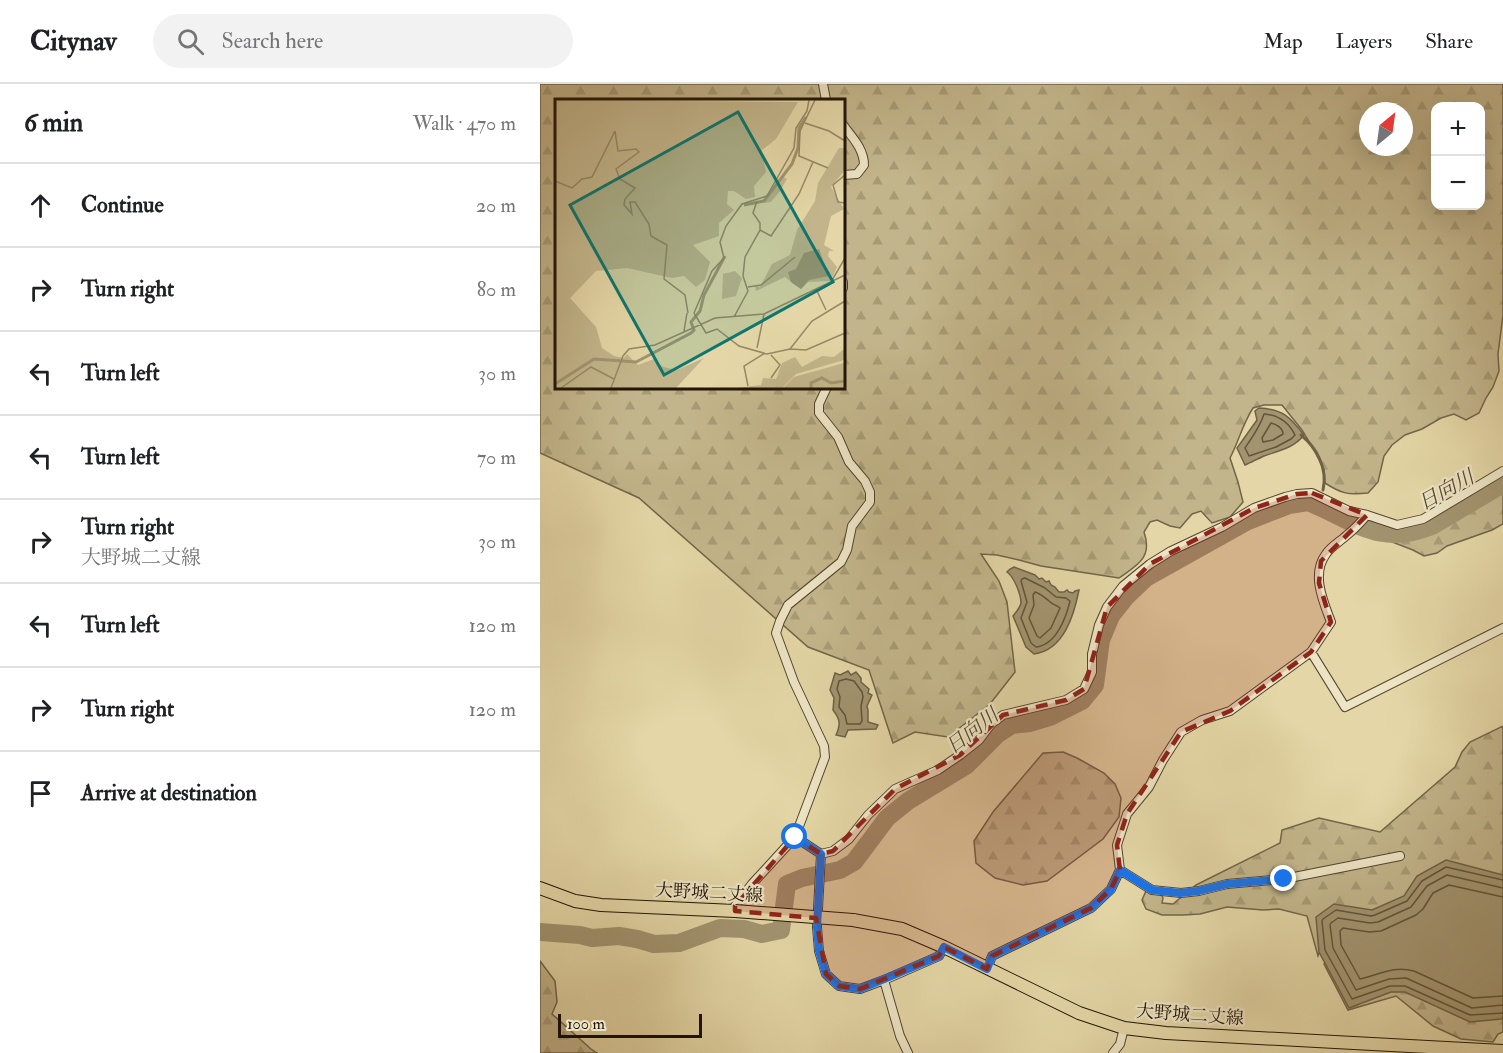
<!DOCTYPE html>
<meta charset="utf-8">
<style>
:root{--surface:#fff;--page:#f2f2f2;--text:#202124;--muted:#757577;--line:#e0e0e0}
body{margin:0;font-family:"IM FELL Double Pica","Noto Serif JP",serif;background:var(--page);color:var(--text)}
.controls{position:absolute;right:18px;top:18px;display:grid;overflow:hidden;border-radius:12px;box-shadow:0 6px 24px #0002}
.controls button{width:54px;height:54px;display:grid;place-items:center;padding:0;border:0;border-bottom:2px solid var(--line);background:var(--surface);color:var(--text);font:30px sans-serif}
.compass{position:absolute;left:819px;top:18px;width:54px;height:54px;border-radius:50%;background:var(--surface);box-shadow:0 6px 24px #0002;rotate:29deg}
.scale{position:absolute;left:18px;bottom:15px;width:144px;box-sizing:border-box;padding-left:6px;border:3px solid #221505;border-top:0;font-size:16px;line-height:21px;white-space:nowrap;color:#221505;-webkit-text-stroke:4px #ede4c5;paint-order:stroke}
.stop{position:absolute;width:18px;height:18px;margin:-14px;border:4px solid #1a73e8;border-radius:50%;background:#fff}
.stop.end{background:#1a73e8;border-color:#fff;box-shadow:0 2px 6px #0008}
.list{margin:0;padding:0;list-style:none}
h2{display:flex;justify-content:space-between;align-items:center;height:78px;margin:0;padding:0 24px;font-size:26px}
h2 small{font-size:20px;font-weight:400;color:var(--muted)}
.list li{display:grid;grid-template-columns:39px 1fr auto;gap:18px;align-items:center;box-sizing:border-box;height:84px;padding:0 24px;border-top:2px solid var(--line)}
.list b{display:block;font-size:22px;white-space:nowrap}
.list p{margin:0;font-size:20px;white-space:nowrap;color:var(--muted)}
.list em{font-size:20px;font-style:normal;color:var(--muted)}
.icon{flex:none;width:33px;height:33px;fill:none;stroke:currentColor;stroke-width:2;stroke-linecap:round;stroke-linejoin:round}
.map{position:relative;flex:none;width:963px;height:969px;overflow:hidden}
header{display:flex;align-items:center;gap:36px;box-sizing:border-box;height:84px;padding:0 30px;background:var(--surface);border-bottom:2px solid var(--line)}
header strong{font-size:28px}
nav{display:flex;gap:33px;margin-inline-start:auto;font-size:21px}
.search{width:420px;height:54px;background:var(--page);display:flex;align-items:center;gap:15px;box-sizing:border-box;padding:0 21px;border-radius:33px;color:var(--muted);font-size:22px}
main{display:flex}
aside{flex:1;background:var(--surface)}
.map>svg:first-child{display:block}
</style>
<header>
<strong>Citynav</strong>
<div class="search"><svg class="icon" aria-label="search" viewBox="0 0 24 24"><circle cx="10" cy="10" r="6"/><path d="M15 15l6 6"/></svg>Search here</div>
<nav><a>Map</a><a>Layers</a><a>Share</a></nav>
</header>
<main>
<aside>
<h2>6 min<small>Walk · 470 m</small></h2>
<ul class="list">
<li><svg class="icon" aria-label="ahead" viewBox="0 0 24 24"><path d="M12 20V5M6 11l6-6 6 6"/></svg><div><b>Continue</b></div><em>20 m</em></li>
<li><svg class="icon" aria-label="right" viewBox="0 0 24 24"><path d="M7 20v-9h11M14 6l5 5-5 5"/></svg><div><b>Turn right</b></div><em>80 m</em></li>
<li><svg class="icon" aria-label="left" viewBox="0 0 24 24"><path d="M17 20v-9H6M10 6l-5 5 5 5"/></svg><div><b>Turn left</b></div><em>30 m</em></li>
<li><svg class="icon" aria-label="left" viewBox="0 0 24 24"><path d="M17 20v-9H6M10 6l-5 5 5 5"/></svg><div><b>Turn left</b></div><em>70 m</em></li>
<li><svg class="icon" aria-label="right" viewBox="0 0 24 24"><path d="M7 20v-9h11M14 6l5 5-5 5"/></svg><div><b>Turn right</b><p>大野城二丈線</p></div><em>30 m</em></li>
<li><svg class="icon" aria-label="left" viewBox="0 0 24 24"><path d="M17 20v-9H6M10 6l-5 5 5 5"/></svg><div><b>Turn left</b></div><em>120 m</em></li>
<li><svg class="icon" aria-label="right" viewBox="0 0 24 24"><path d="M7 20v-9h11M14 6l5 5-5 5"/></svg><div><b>Turn right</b></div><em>120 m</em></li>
<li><svg class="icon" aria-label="arrive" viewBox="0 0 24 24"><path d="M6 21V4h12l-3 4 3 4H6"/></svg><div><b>Arrive at destination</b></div></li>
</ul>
</aside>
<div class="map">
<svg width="963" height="969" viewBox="0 0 963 969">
<defs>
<pattern id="forest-firs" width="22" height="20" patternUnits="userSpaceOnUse" patternTransform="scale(1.5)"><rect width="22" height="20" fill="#c3b58b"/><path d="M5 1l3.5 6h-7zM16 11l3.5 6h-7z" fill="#a79b76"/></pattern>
</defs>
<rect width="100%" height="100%" fill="#e4d6a6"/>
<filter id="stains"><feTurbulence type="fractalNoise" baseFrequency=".00333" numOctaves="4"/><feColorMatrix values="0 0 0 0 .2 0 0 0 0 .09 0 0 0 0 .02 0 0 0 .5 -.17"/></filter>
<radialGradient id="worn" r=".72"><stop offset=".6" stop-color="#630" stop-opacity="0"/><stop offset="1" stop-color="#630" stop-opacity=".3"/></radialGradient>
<path fill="url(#forest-firs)" stroke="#726548" stroke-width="1.5" fill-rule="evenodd" d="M0,0h963v231l-5,39 1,17 -6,16 -7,11 -7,15 -13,7 -12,-6 -13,4 -19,11 -17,6 -13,10 -8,11 -6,26 -10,11c-20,2 -26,1 -43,-10l-1,-13 -11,-22 -11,-18 -20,-25h-18l-11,3c-11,17 -14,33 -23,50l8,24 5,20 -13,15 -18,6 -11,-12 -9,3 -12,14 -10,-2 -13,-6 -7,2 -6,10c9,26 -7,33 -25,46l-78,-12 -22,-6 -22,-5 -16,-1 18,27 8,21 8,70 -25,32 -42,33 -33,-5 -22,11 -24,-73 -61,-23 -169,-149 -99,-45zM16,16h287v287h-287zM896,22h44v100h-44zM828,27h36v36h-36z
M963,402v38l-11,6 -45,16 -10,7 -13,3 -11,-6 -21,-8 22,-5 15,-7z
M963,642v151l-99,21 -82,48 -4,10 -11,-40 -28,-7 -16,1 -36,-3 -27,7 -17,1h-21l-16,-6 -4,-9 4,-9 6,-5 7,2 4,10 -1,5 11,1 23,-19 84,-42 2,-13 37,-12 61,14 75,-65 7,-15 8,-10z
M523,668l14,6 27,15 11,11 6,14 -2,19 -16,22 -56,42 -24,4 -28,-7 -19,-15 -2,-22 19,-29 50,-59z
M0,877l15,20 2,21 -5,12 39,35 6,4h-57z
M790,877l40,22 133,23v26l-5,2 -5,8 -32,-3 -28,-13 -37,-30 -48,14 -24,-46z"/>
<path fill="#a2946f" stroke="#6f6145" stroke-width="1.5" d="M719,324c24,1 31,9 45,27 -10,13 -26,16 -40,21 -6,3 -13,6 -19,9l-8,-17 20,-28 -2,-9z
M474,483l21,8 4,4 3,-1 4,4 3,-1 2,4 4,2 4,5h5l3,-2 2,2 4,1 2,-2 4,-1c-5,25 -15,60 -45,64l-8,-7 -13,-31c3,-4 7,-8 8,-13 0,-9 -7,-26 -14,-31l3,-3z
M308,587l3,4 5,-3 5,6v4l8,7 -1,4 4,2 -5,11 1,4v12l10,3 -2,4 -28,1 -3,7 -9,-2c5,-11 4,-16 -3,-25l1,-12 -4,-8 5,-17 5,2z
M906,776l57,15v142l-2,2 -31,3 -65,-30h-14l-42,16 -30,-56 -3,-35 18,-13 38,6 32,-14 13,-20z"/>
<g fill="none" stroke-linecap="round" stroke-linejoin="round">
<path stroke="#62543a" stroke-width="1.5" d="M724,330c14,1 25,9 31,21l-4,4 -15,8 -27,9 -4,-8c8,-12 15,-21 19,-34z
M731,339c5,1 12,5 12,11l-10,6 -10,2 -1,-4z
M485,494l20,10 11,9 10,1 4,3c-4,17 -14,44 -34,46l-5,-4 -10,-25 6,-16 -6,-21 1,-2z
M495,508c6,2 9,5 14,9 4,4 8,4 11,7l-9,20 -11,10 -3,-2 -8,-18 5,-13 -1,-10z
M306,595l8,2 8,11 1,5 -2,9 1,15 -2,3h-13l-2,-9 -6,-8 1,-10 -3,-8 2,-8z
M963,796l-57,-13 -24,14 -15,20 -32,14 -4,1 -35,-6 -13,9 -1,2 3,29 27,49 38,-13h15l65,29 33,-2
M963,804l-56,-13 -20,11 -16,21 -33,15 -8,1 -32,-5 -7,5 -1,2 3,23 23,42 33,-11 17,-1 66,30 31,-3
M963,813l-54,-12 -16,8 -10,16 -7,6 -35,16 -12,1 -26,-4 -3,3 1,14 19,34c19,-4 33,-14 54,-8l59,27 30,-2"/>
<path stroke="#6f6145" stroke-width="3" d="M761,351c16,13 27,34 22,55"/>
<path stroke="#a2946f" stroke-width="18" d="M0,848l40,3 12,3 27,-2 18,3 17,5 25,-1 41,-15 24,1 18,5 19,-4 6,-46 15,-6 38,-8 14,-8 33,-44 21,-17 59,-36 31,-31 14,-9 18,-2 20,-6 32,-16 13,-16 6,-45 10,-24 15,-19 20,-19 102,-57 41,-16 19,-3c46,18 70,46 124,24l71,-42"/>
<g stroke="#52452d" stroke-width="10">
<path id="minor" d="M283,0l3,16
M303,41c9,12 21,24 21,40l-7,9 -14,1
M303,198v6
M771,568l34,55 158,-79
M255,753l30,-80 -1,-11 -30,-64 -18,-49 4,-12 8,-16 53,-43 6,-12 5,-24 18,-24v-10l-5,-11 -16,-19 -11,-25 -19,-24v-9l8,-17
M281,770l12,-3 16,-12 19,-24 27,-26 43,-19 22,-15 19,-15 12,-16 12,-9 63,-15 18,-11 8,-17v-18l7,-29 8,-18 16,-21 27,-22 21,-13 51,-24 32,-19 31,-11 12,-3 15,-1 37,18 18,4 30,10 26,-6 80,-48
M580,786l32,20 29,3 18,-2 28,-7 57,-5 116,-23
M195,827v-5l17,-22 43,-47 26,17 -4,73 2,24 7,23 13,12 21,3 24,-9 16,56 8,17
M447,885l5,-13 99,-48 20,-19 9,-19 -3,-25 10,-31 22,-27 14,-27 18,-28 21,-12 28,-9 81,-59 20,-30c-8,-21 -20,-48 -5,-68 5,-8 15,-13 21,-19 8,-6 14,-13 20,-20
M344,896l55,-24 5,-9
M573,969l7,-9 4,-16"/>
</g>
<g stroke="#221505" stroke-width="14">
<path id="primary" d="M0,804l35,13 26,4 134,6
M313,836l49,9 42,18 135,66 45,15 42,5 337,18"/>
</g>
<use href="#minor" stroke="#ede4c5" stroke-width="8"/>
<use href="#primary" stroke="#e4d6a6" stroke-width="12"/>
<g stroke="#221505" stroke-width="14" stroke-linecap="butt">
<path id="primary-bridge" d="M195,827l118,9"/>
</g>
<use href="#primary-bridge" stroke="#e4d6a6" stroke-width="12"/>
</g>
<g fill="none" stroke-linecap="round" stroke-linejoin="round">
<path stroke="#1a73e8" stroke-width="8" d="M255,753l26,17 -4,73 2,24 7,23 13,12 21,3 79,-33 5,-9 43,22 5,-13 99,-48 20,-19 9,-19 32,20 28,3 18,-2 29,-7 57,-5"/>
</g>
<path fill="#8f2418" fill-opacity="0.2" stroke="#8f2418" stroke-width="4.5" stroke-dasharray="12 8" stroke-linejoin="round" d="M772,409l55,22 -46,46 -2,22 12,39 -20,30 -81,59 -49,21 -54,82 -10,31 3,25 -9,19 -20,19 -99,48 -5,13 -43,-22 -5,9 -79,33 -21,-3 -13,-12 -10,-56 -81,-7v-5l60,-69 26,17 12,-3 62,-62 65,-34 43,-40 63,-15 18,-11 23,-82 43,-43 104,-56 43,-14z"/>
<g text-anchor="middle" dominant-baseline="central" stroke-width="4.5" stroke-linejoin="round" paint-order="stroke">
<g font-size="18" fill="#221505" stroke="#ede4c5">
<text transform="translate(169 809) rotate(3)">大野城二丈線</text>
<text transform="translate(650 931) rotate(4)">大野城二丈線</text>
</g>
<g font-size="20" font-style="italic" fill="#55482f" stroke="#ede4c5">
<text transform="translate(906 406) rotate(-29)">日向川</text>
<text transform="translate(432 647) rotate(-38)">日向川</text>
</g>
</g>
<g transform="translate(15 15)">
<rect width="290" height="290" fill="#e4d6a6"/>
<path d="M0,1l243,2 -22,37 -14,11 4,22 -12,14 1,11 -9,2 -12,-8h-6l-1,13 7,6 -15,13v13l-26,9 17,17 -5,18 -9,7 -12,-11 -12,2 -45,-10 -31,3 -26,27 26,29 6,21 12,8 10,2 3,-4 11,11 16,-6 9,8 14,3 27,-12 -28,30h-121zM284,49h5v23l-13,16 13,22 -13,7 -7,29 10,6h-5l-1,5 9,11 -3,7 -4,7 -22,1 -7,7 -9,-6 8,-19 -9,18 -6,-5 -29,14 -1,-5 5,1 12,-23 18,-9 7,-25 18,-29 3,-18zM227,77l5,3 -7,12 -9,11 -7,1zM180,172l7,7 -6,18 -14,3 1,-25zM289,250v11l-48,14 -14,14h-45l24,-3 2,-7 13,1 6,-16 13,-6 7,10 20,-11 12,1z" fill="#c3b58b"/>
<path d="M289,264v25h-61l11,-11z" fill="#c3b58b"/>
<path d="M264,150l10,27 -20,4 -8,9 -10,-7 -3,-10 8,-3 8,-16z" fill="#a2946f"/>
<path fill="none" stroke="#a2946f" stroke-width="3" d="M189,106l20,-4 28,-37 6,-16 1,-20 7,-11M0,285l39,-25 42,3 55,-29 3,-3 -3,-8 9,-11 4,-16 21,-39M256,289v-5l11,-5 9,5 14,-2"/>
<path fill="none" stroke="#968966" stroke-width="1.5" d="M260,1l-15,31 -1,25 29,12M250,24l24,8 16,10M60,32l3,20 18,-2 3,3 -23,17 4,10 15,9 -10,11 -1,6 8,9 -2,-12h5l14,22 2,12 16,9 -3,34 21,16 3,18M290,76l-12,10 5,17 7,1M0,82l17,7 10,-9 10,-2 23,-46M205,131l11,6 28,-42 14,-32M276,183l14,-24M193,188l13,-2 34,-28M261,190l10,21M139,214l18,-42 12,-13 -4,-16 6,-16 16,-22 25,-8 27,-48 2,-20 11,-17 2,-11M139,214l12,20 11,-4 22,17 28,8 23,-5 16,1 39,-17M179,218l14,-26 -5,-15 2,-19 15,-27v-7l-7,-10 4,-12M129,232l3,-18M202,249l7,-34M235,250l22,-28 33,-20M216,279l9,-13 -9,-10M193,287l-4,-20 21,-13M6,289l30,-21 23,12M56,289l12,-32 6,-7 26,-4 60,-27 49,-4 81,-39"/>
<path fill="#0f766e" fill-opacity="0.15" stroke="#0f766e" stroke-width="3" d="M183,13l95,170 -169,93 -94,-170z"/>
<rect width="290" height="290" fill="none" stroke="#221505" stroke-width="3"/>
</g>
<rect width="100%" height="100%" filter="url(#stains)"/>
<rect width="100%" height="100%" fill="url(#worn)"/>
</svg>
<div class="controls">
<button>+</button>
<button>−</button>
</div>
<svg class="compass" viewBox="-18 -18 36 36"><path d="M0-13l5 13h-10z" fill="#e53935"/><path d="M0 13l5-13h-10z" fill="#757577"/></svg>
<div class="scale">100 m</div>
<div class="stop" style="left:255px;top:753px"></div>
<div class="stop end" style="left:744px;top:795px"></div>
</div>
</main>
